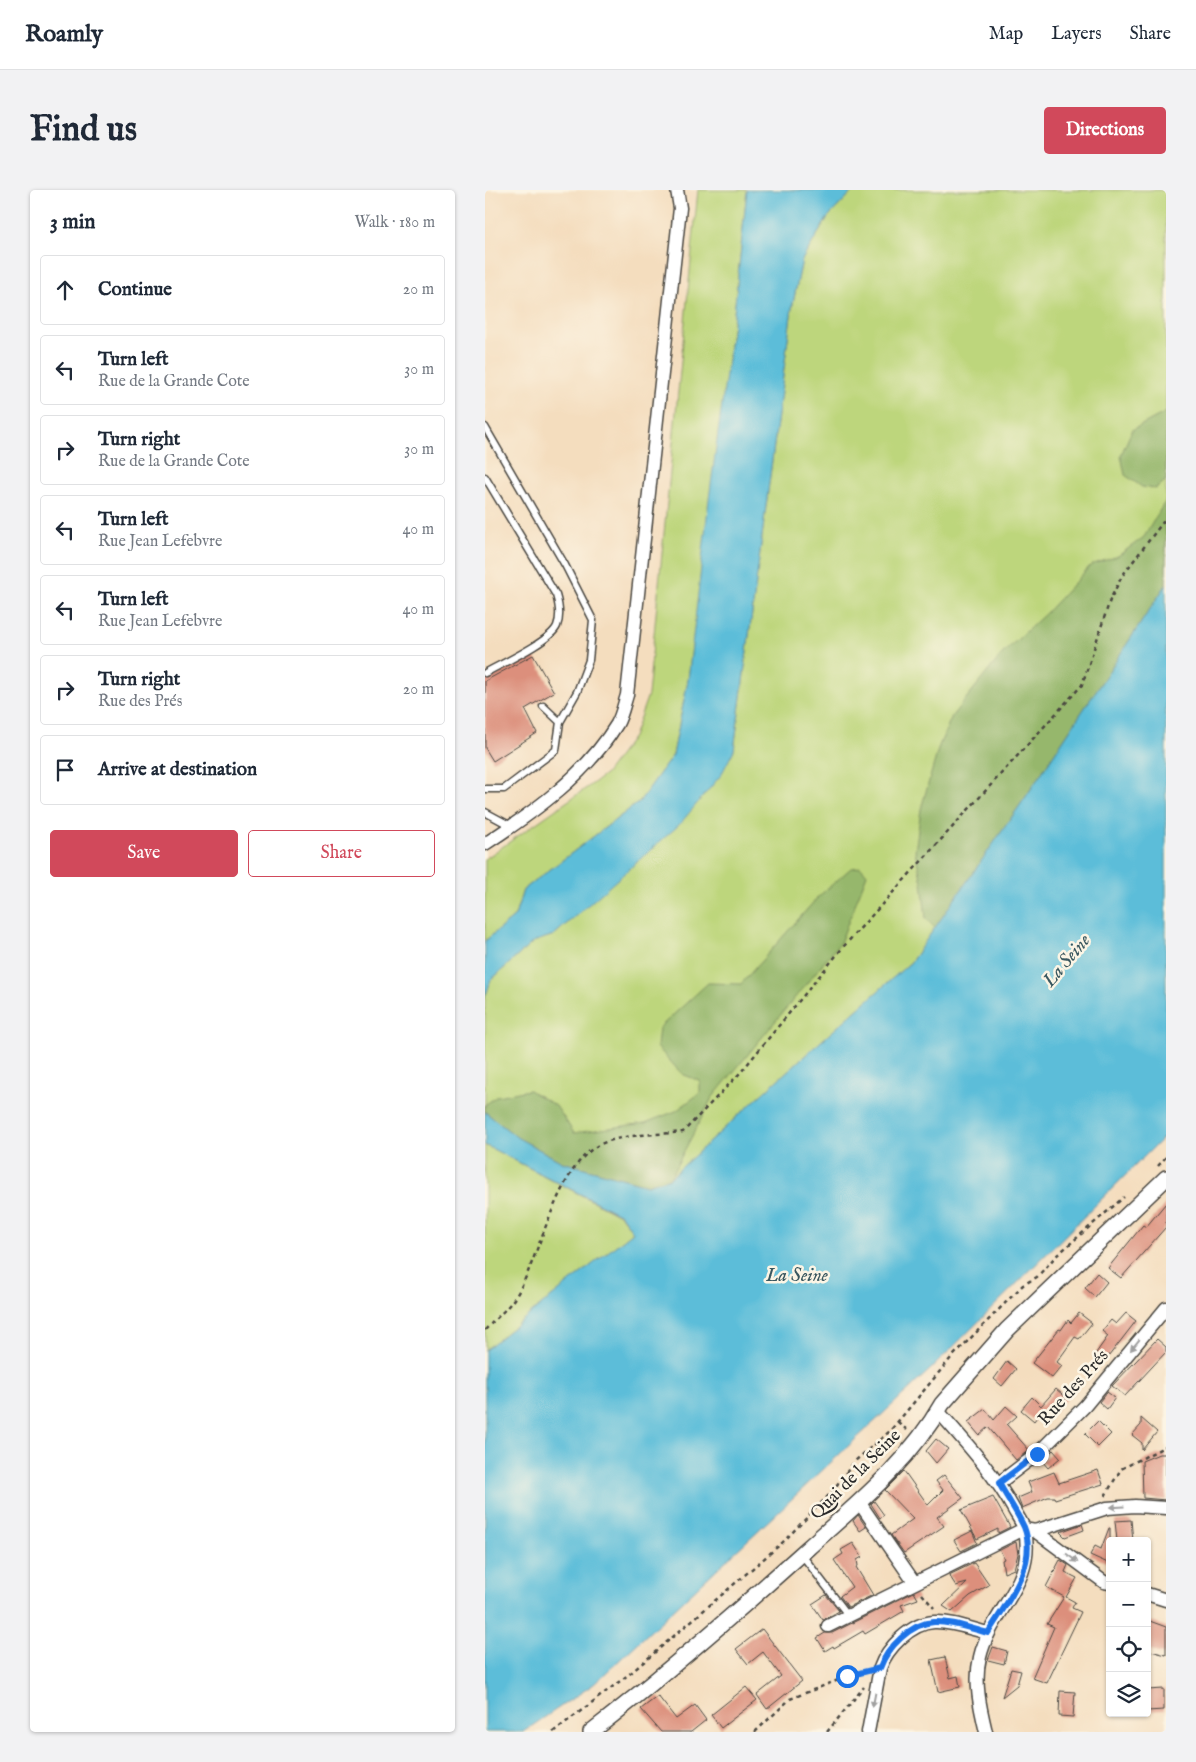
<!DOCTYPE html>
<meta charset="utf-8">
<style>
:root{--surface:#fff;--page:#f2f2f3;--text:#1f2937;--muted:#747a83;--line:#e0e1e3;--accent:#d1495b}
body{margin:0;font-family:"IM FELL English",serif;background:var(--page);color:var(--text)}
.controls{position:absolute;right:15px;bottom:15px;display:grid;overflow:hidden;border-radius:5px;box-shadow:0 1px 4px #0004}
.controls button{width:45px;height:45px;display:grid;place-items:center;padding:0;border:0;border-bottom:1px solid var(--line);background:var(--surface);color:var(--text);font:25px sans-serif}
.stop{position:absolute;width:15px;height:15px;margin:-11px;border:4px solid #1a73e8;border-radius:50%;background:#fff}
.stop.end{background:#1a73e8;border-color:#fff;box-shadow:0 1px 5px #0008}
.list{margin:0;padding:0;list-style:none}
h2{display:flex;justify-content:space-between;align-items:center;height:65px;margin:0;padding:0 20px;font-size:21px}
h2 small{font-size:16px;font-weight:400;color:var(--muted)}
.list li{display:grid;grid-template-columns:32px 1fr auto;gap:15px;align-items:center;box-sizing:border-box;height:70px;margin:0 10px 10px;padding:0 10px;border:1px solid var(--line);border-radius:5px}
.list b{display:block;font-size:19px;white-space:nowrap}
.list p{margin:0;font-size:16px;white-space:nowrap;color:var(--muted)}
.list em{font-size:16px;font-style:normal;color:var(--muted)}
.actions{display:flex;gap:10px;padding:15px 20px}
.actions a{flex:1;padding:11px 0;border:1px solid var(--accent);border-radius:5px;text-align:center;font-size:18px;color:var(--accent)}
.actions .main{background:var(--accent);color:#fff}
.icon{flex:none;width:28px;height:28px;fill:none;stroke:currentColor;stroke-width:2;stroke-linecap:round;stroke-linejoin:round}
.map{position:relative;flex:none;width:681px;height:1542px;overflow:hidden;border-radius:5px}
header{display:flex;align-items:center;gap:30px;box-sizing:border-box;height:70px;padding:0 25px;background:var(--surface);border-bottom:1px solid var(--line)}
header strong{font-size:24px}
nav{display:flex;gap:28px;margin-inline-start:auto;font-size:18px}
.intro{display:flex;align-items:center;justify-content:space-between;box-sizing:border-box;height:120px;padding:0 30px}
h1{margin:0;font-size:35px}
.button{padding:12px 22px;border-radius:5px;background:var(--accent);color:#fff;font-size:18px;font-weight:700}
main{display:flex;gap:30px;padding:0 30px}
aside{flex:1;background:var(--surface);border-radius:5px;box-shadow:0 1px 4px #0004}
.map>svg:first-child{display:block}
</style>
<header>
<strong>Roamly</strong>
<nav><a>Map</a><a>Layers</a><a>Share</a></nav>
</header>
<div class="intro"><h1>Find us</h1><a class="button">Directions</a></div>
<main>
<aside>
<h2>3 min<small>Walk · 180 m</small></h2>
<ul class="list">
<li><svg class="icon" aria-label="ahead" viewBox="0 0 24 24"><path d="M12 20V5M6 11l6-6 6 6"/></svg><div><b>Continue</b></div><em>20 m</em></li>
<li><svg class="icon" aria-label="left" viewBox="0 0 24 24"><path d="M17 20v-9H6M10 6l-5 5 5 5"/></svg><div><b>Turn left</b><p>Rue de la Grande Cote</p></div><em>30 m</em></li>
<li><svg class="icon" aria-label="right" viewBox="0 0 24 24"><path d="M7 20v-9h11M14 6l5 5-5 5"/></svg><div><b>Turn right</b><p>Rue de la Grande Cote</p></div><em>30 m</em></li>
<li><svg class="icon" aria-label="left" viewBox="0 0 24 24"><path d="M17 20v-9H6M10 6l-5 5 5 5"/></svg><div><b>Turn left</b><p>Rue Jean Lefebvre</p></div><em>40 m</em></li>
<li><svg class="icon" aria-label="left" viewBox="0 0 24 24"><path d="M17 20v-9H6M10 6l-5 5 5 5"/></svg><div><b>Turn left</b><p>Rue Jean Lefebvre</p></div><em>40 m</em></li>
<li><svg class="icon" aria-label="right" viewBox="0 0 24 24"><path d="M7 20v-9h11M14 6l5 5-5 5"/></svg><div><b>Turn right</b><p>Rue des Prés</p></div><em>20 m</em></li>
<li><svg class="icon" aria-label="arrive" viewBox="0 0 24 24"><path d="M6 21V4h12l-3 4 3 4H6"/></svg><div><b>Arrive at destination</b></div></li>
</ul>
<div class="actions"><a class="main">Save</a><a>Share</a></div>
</aside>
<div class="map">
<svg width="681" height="1542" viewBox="0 0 681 1542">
<rect width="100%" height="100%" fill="#fcf5e5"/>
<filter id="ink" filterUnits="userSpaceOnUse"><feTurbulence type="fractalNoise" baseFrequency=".02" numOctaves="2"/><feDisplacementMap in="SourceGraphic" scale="10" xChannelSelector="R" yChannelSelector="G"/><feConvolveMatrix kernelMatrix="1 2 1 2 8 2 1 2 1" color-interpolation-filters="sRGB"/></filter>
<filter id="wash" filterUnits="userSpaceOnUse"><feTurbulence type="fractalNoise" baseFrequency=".0096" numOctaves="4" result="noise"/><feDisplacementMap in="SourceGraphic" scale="20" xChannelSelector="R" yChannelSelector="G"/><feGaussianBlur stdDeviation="1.12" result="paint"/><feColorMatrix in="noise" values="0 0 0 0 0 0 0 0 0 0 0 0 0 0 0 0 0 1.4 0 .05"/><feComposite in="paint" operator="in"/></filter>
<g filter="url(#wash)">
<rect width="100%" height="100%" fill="#f4ddbe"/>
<path fill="#bdd67c" stroke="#748054" d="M213,0h49l-14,133 -45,357 -15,75 -34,47 -116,88 -8,26 -30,25v-82l120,-84 28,-38 15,-42z
M369,0h312v395l-141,213 -114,164 -136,120 -105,96 -185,-66v-114l6,-18 42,-38 21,-7 51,-46 129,-139 58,-442 10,-48 26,-43z
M0,955l136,71 12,16 -148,118z"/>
<path fill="#96b76c" stroke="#60714c" d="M681,222v68l-10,9 -14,-2 -17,-12 -4,-20 11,-25z
M681,310v85l-141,213 -90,130 -9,-9 -4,-37 -7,-30 6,-43 18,-63 13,-30 51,-63 43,-40 45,-48 27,-9 26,-19z
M376,677l6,7 -27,69 -128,155 -42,80 -23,7 -85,-23 -44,-24 -33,-26v-7l12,-9 32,-6 27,16 18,27 71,-10 31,-12 24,-18v-12l-18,-7 -25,-27 2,-19 49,-45 33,1 77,-87 33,-29z"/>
<path fill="#5bbdd9" stroke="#437482" d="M262,0h107l-26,27 -26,43 -10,48 -58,442 -13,25 -42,50 -125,110 -21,7 -42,38 -6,18v-57l30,-25 8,-26 116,-88 34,-47 15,-75 21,-181 24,-176z
M681,395v550l-232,231 -340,318 -71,48h-38v-382l148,-118 -12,-17 -136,-70v-33l33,26 44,24 85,23 23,-7 105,-96 136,-120 114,-164z"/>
<g id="blocks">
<path fill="#dc8f7b" d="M48,465l21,37 -29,17 12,24 -44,28 -8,-13v-67z
M681,1013v24l-45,51 -13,-10 35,-43 3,2z
M612,1083l10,9 -12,15 -10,-9z
M594,1123l13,10 -13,16 -4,-2 -18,25 5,4 -10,12 -20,-15 27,-34 2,1 7,-10 3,3z
M641,1123l10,8 -31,40 -9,-8 12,-17 -6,-5 9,-11 5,4z
M672,1149l9,8v5l-41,44 -13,-10z
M522,1171l9,8 -14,17 -8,-7z
M571,1199l11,9 -15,17 -8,-7 -10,13 -13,-11 11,-13 9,9z
M622,1202l8,6 -8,11 -8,-7z
M521,1216l11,10 -10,9 22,25 -13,10 -28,-33 -9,8 -11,-13 17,-13 9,11z
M656,1228l16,14 -15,18v-7l-10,-8 9,-10z
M613,1231l13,13 -13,13 -13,-13z
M451,1249l12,10 -12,14 -10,-12z
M568,1260l7,8 -12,10 -6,-7z
M674,1264h7v46l-23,-2 -1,-37z
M613,1280l5,14 -48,15 -1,-2h-6l-26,11 -1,-2 -3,-8 14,-6 -4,-10 26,-10 5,11z
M419,1281l24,34 15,-15 -7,-9 8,-6 19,23 -26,19 7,9 -40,27 -13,-18 22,-16 -28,-29z
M508,1307l17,30 -12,6v-4l-21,10 -16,-29z
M389,1311l10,14 -4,3 -9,-14z
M373,1325l8,12 -6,4 -7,-10z
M646,1330l2,21h-16l-2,-20z
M597,1334l2,6 -19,7 -5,-5z
M624,1338h1v36l-20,-9 5,-9 6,3z
M487,1341l5,12 -16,8 -7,-11z
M531,1352l2,12 -4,15 -10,4 -2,-13 2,-1 -4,-9z
M368,1353l9,14 -5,3 1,6 -2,1 17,28 -25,12 -8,-11 12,-9 -18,-27 9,-6 -2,-4z
M575,1370l8,5 -3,7 12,6 -11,19 9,5 -3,6 9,4 -34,71 -15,-5 22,-51 -7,-3 17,-27 -18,-10z
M489,1373l15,22 -19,11 -18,16 -9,-6 24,-23 -11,3 -7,-11z
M429,1402l4,7 -17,6 3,6 -39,23 -2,-3 -29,17 -1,-2 -8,5 -8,-13 8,-5h7z
M341,1405l13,16 -16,9 -11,-16z
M662,1430l19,7v28l-19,-5z
M277,1439l40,52 -35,28 -10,-14 24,-19 -18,-24 -15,12 -12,-15z
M508,1457l14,4 -3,13 -16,-4z
M460,1467l5,21 8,-2 2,11 -22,5 -7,-32z
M526,1479l10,2 -4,14 -15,12z
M261,1497l11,13 -36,28 -10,-13z
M679,1499v21l-17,1v-21z
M575,1501l15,1 -2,25 -14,-1z
M173,1506l18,23 19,-14 11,15 -15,12h-30l-20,-23z"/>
</g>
</g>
<g filter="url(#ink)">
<use href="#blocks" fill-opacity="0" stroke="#494641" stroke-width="1"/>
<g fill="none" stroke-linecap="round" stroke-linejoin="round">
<g stroke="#494641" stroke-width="9">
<path id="service" d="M0,237l80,138 28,55 -4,40 -12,32 -17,30 -4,28 -52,39h-19
M0,287l71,118c3,10 5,21 1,31 -6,15 -56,38 -72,47
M58,516l17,16
M0,622l26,14
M317,1365l46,60"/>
</g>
<g stroke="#494641" stroke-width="15">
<path id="minor" d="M0,654c49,-32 101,-69 132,-120 5,-9 7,-20 10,-29l53,-487 -3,-18
M453,1221c28,32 56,62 76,99 4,7 9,14 11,21 11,52 -34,79 -45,126 -6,25 0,50 6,75
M514,1293l38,-29 48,-48 81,-98
M374,1312l55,80
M539,1339l11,2 72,-23 28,-2 31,2
M550,1341l69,51 6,1
M662,1404l19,6
M343,1436l196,-97
M383,1542l12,-64c7,-20 31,-45 54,-46 18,-1 37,7 54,11"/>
</g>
<g stroke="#494641" stroke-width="18">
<path id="tertiary" d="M106,1542c74,-58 147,-121 217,-184 49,-44 102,-87 134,-144l65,-74 159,-152"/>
</g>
<path stroke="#494641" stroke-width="2.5" stroke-dasharray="4 4" stroke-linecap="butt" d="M673,976l8,-9
M0,1140c12,-13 27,-25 35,-41 20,-37 39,-122 77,-143 24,-13 59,-11 86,-14l58,-60 103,-126 238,-261 28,-85 12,-24 44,-58
M413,1232l9,8
M620,1306l16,-27 45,-23
M437,1404l12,14
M68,1542l79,-60 150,-129 48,-49 25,-33 35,-30 61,-73 72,-73 14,-8 19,-21 68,-59
M270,1542l35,-33 56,-22 20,-5
M342,1542l37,-45"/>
<use href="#service" stroke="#fff" stroke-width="6"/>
<use href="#minor" stroke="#fff" stroke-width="12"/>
<use href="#tertiary" stroke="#fff" stroke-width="15"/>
</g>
<defs><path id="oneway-solid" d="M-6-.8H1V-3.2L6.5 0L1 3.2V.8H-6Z" transform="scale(1.25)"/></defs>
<g fill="#a0a0a0">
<use href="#oneway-solid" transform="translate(650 1155) rotate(129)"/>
<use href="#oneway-solid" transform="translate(632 1317) rotate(176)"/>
<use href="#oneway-solid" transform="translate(587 1368) rotate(37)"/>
<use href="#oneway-solid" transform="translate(389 1510) rotate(101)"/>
</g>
</g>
<g fill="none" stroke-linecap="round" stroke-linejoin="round" filter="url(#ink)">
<path stroke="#1a73e8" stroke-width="6" d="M362,1486l33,-8c7,-20 31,-45 54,-46 18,-1 37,7 54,11 18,-30 51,-68 36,-106 -7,-15 -17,-29 -25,-44l38,-29"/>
</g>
<g text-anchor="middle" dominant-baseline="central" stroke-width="5" stroke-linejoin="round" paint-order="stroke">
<g font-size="18" fill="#2b2b2b" stroke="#fcf5e5">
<text transform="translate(589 1198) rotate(-48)">Rue des Prés</text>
<text transform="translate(371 1285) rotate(-45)">Quai de la Seine</text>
</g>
<g font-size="19" font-style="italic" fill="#39575f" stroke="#fcf5e5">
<text transform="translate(582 771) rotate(-50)">La Seine</text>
<text x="312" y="1086">La Seine</text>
</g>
</g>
</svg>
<div class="controls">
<button>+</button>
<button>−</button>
<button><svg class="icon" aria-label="locate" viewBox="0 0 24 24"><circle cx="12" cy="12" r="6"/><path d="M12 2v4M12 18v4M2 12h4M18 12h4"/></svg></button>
<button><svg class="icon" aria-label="layers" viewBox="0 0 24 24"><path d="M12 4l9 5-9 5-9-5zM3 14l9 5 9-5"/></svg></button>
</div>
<div class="stop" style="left:362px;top:1486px"></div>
<div class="stop end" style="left:552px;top:1264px"></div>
</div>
</main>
